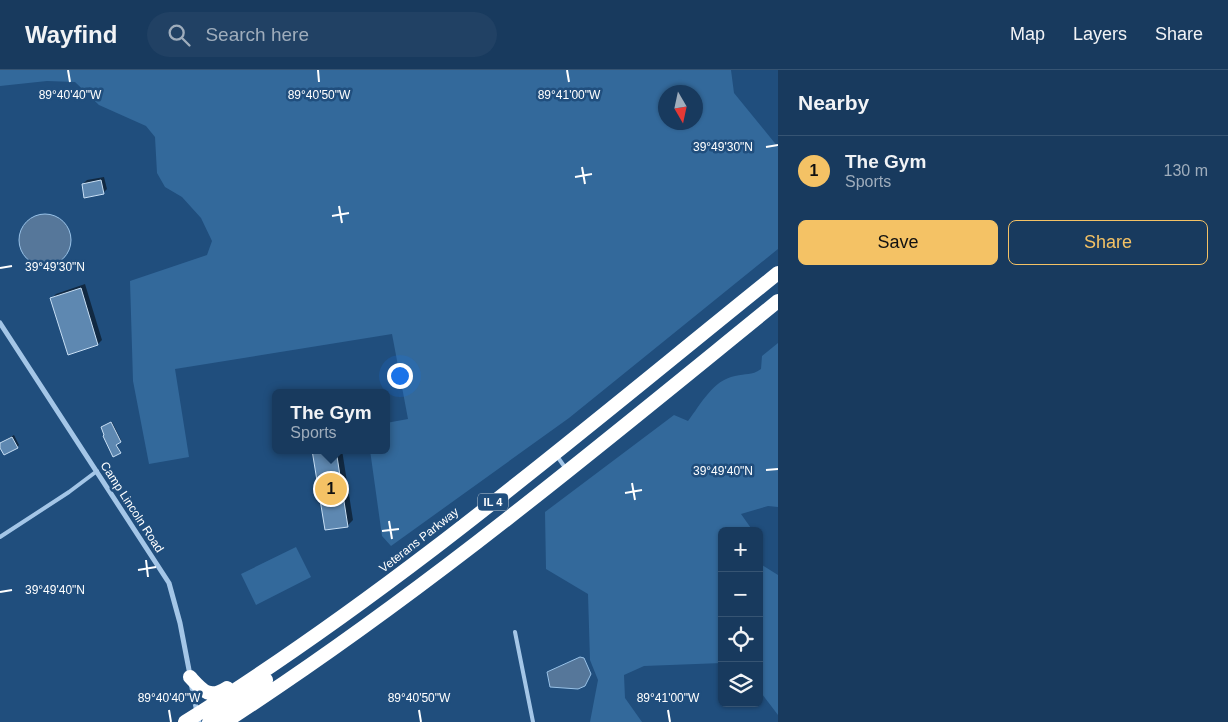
<!DOCTYPE html>
<meta charset="utf-8">
<style>
:root{--surface:#183a5e;--page:#214164;--text:#f1f3f6;--muted:#9fadbc;--line:#365473;--accent:#f4c265}
body{margin:0;font-family:Helvetica,sans-serif;background:var(--page);color:var(--text)}
.controls{position:absolute;right:15px;bottom:15px;display:grid;overflow:hidden;border-radius:8px;box-shadow:0 1px 4px #0004}
.controls button{width:45px;height:45px;display:grid;place-items:center;padding:0;border:0;border-bottom:1px solid var(--line);background:var(--surface);color:var(--text);font:25px sans-serif}
.compass{position:absolute;left:658px;top:15px;width:45px;height:45px;border-radius:50%;background:var(--surface);box-shadow:0 1px 4px #0004;rotate:171deg}
.you{position:absolute;left:399px;top:305px;width:18px;height:18px;margin:-12px;border:4px solid #fff;border-radius:50%;background:#1a73e8;box-shadow:0 0 0 8px #1a73e833}
.badge{display:grid;place-items:center;width:32px;height:32px;border-radius:50%;background:var(--accent);color:#111;font-size:16px;font-weight:700}
.pin{position:absolute;translate:-50% -50%;border:2px solid #fff;box-shadow:0 1px 5px #0006}
.popup{position:absolute;left:272px;top:319px;width:118px;height:65px;box-sizing:border-box;display:grid;place-content:center;border-radius:8px;background:var(--surface);filter:drop-shadow(0 1px 4px #0005);font-size:16px;white-space:nowrap;color:var(--muted)}
.popup b{font-size:19px;color:var(--text)}
.popup::after{content:'';position:absolute;left:50%;top:100%;margin-left:-10px;border:10px solid transparent;border-top-color:var(--surface)}
.list{margin:0;padding:0;list-style:none}
h2{display:flex;justify-content:space-between;align-items:center;height:65px;margin:0;padding:0 20px;font-size:21px}
h2 small{font-size:16px;font-weight:400;color:var(--muted)}
.list li{display:grid;grid-template-columns:32px 1fr auto;gap:15px;align-items:center;box-sizing:border-box;height:70px;padding:0 20px;border-top:1px solid var(--line)}
.list b{display:block;font-size:19px;white-space:nowrap}
.list p{margin:0;font-size:16px;white-space:nowrap;color:var(--muted)}
.list em{font-size:16px;font-style:normal;color:var(--muted)}
.actions{display:flex;gap:10px;padding:15px 20px}
.actions a{flex:1;padding:11px 0;border:1px solid var(--accent);border-radius:8px;text-align:center;font-size:18px;color:var(--accent)}
.actions .main{background:var(--accent);color:#111}
.icon{flex:none;width:28px;height:28px;fill:none;stroke:currentColor;stroke-width:2;stroke-linecap:round;stroke-linejoin:round}
.map{position:relative;flex:none;width:778px;height:652px;overflow:hidden}
header{display:flex;align-items:center;gap:30px;box-sizing:border-box;height:70px;padding:0 25px;background:var(--surface);border-bottom:1px solid var(--line)}
header strong{font-size:24px}
nav{display:flex;gap:28px;margin-inline-start:auto;font-size:18px}
.search{width:350px;height:45px;background:var(--page);display:flex;align-items:center;gap:12px;box-sizing:border-box;padding:0 18px;border-radius:28px;color:var(--muted);font-size:19px}
main{display:flex}
aside{flex:1;background:var(--surface)}
.map>svg:first-child{display:block}
</style>
<header>
<strong>Wayfind</strong>
<div class="search"><svg class="icon" aria-label="search" viewBox="0 0 24 24"><circle cx="10" cy="10" r="6"/><path d="M15 15l6 6"/></svg>Search here</div>
<nav><a>Map</a><a>Layers</a><a>Share</a></nav>
</header>
<main>
<div class="map">
<svg width="778" height="652" viewBox="0 0 778 652">
<rect width="100%" height="100%" fill="#204e7d"/>
<path fill="#33699b" fill-rule="evenodd" d="M0,0h731l3,23 44,54v102l-209,169 -178,128 -9,-10 -12,-86h16v-27l22,-4 -16,-85 -217,35 14,88 -40,7 -16,-83 -3,-100 77,-26 5,-14 -11,-23 -19,-21 -17,-10 -8,-14 -2,-36 -9,-11 -47,-21 -24,-23 -28,-1 -47,5zM666,22h30v30h-30z
M778,273v164l-10,-1 -27,8 12,17h-31v132l-78,3 -20,9 1,23 17,24h-52l8,-42 -8,-20 -2,-66 -42,-25 -1,-57 129,-97 14,6c13,-17 25,-41 47,-45 11,-3 16,0 26,-7l1,-13z
M296,477l15,30 -55,28 -15,-31z
M759,493l19,12v140l-19,-25z"/>
<path fill="#56779a" stroke="#98c2e8" d="M19 170a26 26 0 1 1 52 0a26 26 0 1 1-52 0Z
M580,587l4,1 7,16 -6,12 -7,3 -28,-2 -3,-15z"/>
<path fill="#0007" d="M104,107l3,12 -4,4 -20,-9 4,-4z
M85,214l17,56 -4,4 -29,9 -18,-54 5,-5z
M112,352l9,18 -5,3 4,9 -17,-25z
M14,365l5,10 -2,2 -17,-2 2,-3z
M314,380h28l11,70 -5,5 -22,4z"/>
<path fill="#5e88b1" stroke="#c8dff5" d="M101,110l3,14 -20,4 -2,-14z
M81,218l17,57 -30,10 -18,-57z
M111,352l10,20 -5,3 5,8 -8,4 -10,-21 1,-1 -3,-8z
M12,367l6,11 -14,7 -4,-7v-5z
M312,380h24l12,77 -23,3z"/>
<g fill="none" stroke-linecap="round" stroke-linejoin="round">
<path stroke="#a4c6e7" stroke-width="4" d="M557,386l9,13
M0,467l69,-45 28,-21
M515,562l18,90"/>
<path stroke="#a4c6e7" stroke-width="5" d="M0,253l169,260 11,40 10,52
M191,613l8,39"/>
<path stroke="#fff" stroke-width="14" d="M190,607c12,13 19,23 37,11
M185,652c211,-131 400,-294 593,-449
M209,652l57,-42
M225,652c195,-126 373,-275 553,-421"/>
</g>
<path fill="none" stroke="#fff" stroke-width="2" d="M68,0l2,12M318,0l1,12M567,0l2,12M766,77l12,-2M582,97l3,17M575,107l17,-3M339,136l3,17M332,146l17,-3M0,198l12,-2M766,400l12,-1M632,413l3,17M625,423l17,-3M389,451l3,18M382,461l17,-2M146,490l2,17M138,500l18,-3M0,522l12,-2M169,640l2,12M419,640l2,12M668,640l2,12"/>
<g text-anchor="middle" dominant-baseline="central" stroke-width="5" stroke-linejoin="round" paint-order="stroke">
<rect fill="#204e7d" stroke="#bccad8" stroke-width="1" x="478" y="423.5" width="30" height="17" rx="4"/>
<g font-size="11" font-weight="bold" fill="#fff">
<text x="493" y="432">IL 4</text>
</g>
<g font-size="12" fill="#fff" stroke="#204e7d">
<text transform="translate(132 437) rotate(57)">Camp Lincoln Road</text>
<text transform="translate(419 470) rotate(-38)">Veterans Parkway</text>
</g>
</g>
<g font-size="12" text-anchor="middle" fill="#fff" stroke="#204e7d" stroke-width="5" stroke-linejoin="round" paint-order="stroke">
<text x="569" y="29">89°41'00"W</text>
<text x="70" y="29">89°40'40"W</text>
<text x="319" y="29">89°40'50"W</text>
<text x="723" y="81">39°49'30"N</text>
<text x="55" y="201">39°49'30"N</text>
<text x="723" y="405">39°49'40"N</text>
<text x="55" y="524">39°49'40"N</text>
<text x="169" y="632">89°40'40"W</text>
<text x="419" y="632">89°40'50"W</text>
<text x="668" y="632">89°41'00"W</text>
</g>
</svg>
<div class="controls">
<button>+</button>
<button>−</button>
<button><svg class="icon" aria-label="locate" viewBox="0 0 24 24"><circle cx="12" cy="12" r="6"/><path d="M12 2v4M12 18v4M2 12h4M18 12h4"/></svg></button>
<button><svg class="icon" aria-label="layers" viewBox="0 0 24 24"><path d="M12 4l9 5-9 5-9-5zM3 14l9 5 9-5"/></svg></button>
</div>
<svg class="compass" viewBox="-18 -18 36 36"><path d="M0-13l5 13h-10z" fill="#e53935"/><path d="M0 13l5-13h-10z" fill="#9fadbc"/></svg>
<div class="you"></div>
<div class="pin badge" style="left:331px;top:419px">1</div>
<div class="popup"><b>The Gym</b>Sports</div>
</div>
<aside>
<h2>Nearby<small></small></h2>
<ul class="list">
<li><span class="badge">1</span><div><b>The Gym</b><p>Sports</p></div><em>130 m</em></li>
</ul>
<div class="actions"><a class="main">Save</a><a>Share</a></div>
</aside>
</main>
